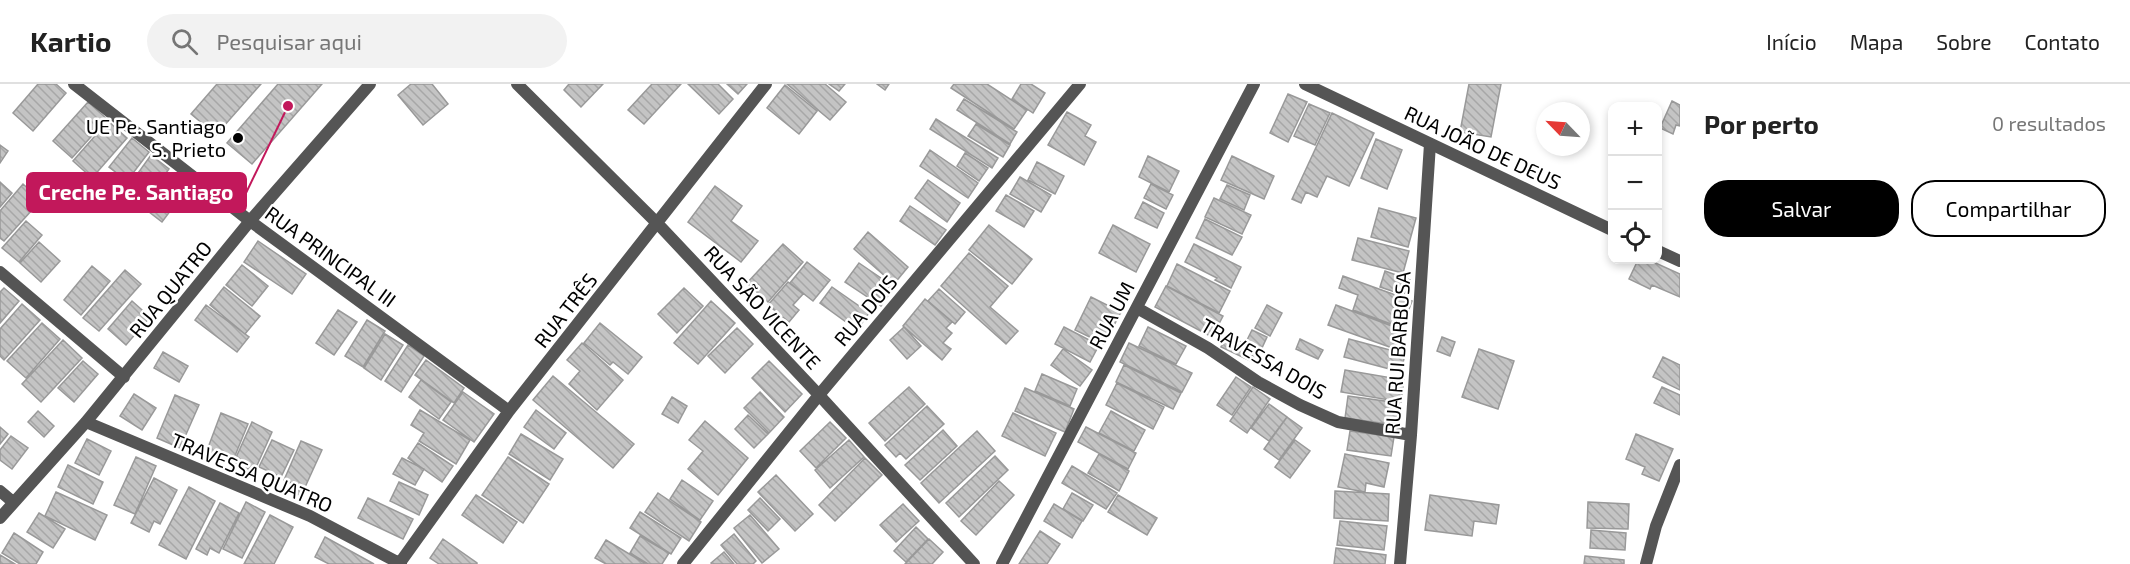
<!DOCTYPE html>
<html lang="pt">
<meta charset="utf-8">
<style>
:root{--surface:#fff;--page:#f2f2f2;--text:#222;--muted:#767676;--line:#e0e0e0;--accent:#000}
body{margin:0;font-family:"Exo 2",sans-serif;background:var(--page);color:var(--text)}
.controls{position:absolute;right:18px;top:18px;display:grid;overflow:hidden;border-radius:12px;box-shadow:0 3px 9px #0003}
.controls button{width:54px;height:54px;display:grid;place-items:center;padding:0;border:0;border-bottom:2px solid var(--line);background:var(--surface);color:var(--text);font:30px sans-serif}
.compass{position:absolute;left:1536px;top:18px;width:54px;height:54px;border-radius:50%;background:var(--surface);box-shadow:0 3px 9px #0003;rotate:295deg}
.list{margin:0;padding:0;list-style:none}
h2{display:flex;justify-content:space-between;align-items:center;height:78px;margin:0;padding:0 24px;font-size:26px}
h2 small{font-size:20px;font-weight:400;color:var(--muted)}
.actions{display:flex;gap:12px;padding:18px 24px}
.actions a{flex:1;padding:14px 0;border:2px solid var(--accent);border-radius:24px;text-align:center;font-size:21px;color:var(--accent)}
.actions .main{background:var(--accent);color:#fff}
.icon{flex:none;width:33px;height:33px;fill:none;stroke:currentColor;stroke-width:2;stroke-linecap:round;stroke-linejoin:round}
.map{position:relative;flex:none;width:1680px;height:480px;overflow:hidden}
header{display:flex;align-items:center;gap:36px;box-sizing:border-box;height:84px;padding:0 30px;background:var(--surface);border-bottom:2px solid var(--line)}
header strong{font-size:28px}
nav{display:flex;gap:33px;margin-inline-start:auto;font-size:21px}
.search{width:420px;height:54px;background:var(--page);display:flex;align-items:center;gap:15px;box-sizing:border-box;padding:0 21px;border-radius:33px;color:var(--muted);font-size:22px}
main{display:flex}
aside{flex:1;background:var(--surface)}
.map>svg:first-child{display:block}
</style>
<header>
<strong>Kartio</strong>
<div class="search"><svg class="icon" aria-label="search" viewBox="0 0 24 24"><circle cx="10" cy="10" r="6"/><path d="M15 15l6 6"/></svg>Pesquisar aqui</div>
<nav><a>Início</a><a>Mapa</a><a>Sobre</a><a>Contato</a></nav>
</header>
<main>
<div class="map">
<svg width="1680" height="480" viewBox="0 0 1680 480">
<defs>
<pattern id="building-back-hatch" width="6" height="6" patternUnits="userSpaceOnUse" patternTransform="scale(1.5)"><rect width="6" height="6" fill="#c4c4c4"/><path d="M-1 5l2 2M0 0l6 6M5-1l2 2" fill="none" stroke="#a7a7a7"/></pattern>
</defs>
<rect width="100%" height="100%" fill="#fff"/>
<path fill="url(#building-back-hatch)" stroke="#999" stroke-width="1.5" d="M38,0h18l10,9 -33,38 -20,-18z
M217,0h44l-45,51 -25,-21z
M278,0h44l-70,80 -25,-21z
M411,0h21l16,20 -25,21 -25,-30z
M569,0h34l-22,23 -17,-17z
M652,0h29l-37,40 -16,-14z
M688,0h30l15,15 -14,15z
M727,0h20l-9,10z
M787,0h38l21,18 -16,18z
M829,0h16l-6,7z
M877,0h12l-4,6z
M954,0h33l40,26 -13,19 -63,-41z
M1021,0h10l14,9 -12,20 -21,-14z
M1469,0h32l-10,53 -31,-5z
M785,1l32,26 -18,23 -32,-26z
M1288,10l19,8 -19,40 -18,-9z
M964,15l53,33 -7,12 -53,-34z
M1672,17l8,4v21l-4,-1 -3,9 -13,-6z
M88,18l19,17 -35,39 -19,-17z
M1309,20l21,9 -15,32 -21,-9z
M1067,28l24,13 -6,11 11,6 -12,23 -36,-20z
M1332,29l42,20 -25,53 -22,-10 -10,21 -11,-5 -5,11 -9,-4z
M936,35l62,39 -6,10 -62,-39z
M108,37l19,17 -35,40 -19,-17z
M976,40l34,21 -7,12 -35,-21z
M132,54l17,14 -22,29 -18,-14z
M1376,55l26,11 -15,39 -26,-11z
M0,61l8,6 -8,12z
M930,66l48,33 -10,15 -48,-32z
M965,69l23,15 -9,13 -22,-15z
M151,71l18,14 -30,42 -19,-13z
M1148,72l31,15 -10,21 -30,-15z
M1232,72l42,20 -10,23 -43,-19z
M1037,78l27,14 -9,18 -27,-14z
M167,93l19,13 -24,32 -18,-14z
M1020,93l31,18 -10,17 -31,-18z
M928,96l32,23 -13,19 -32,-24z
M0,98l12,11 -12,14z
M23,100l18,16 -37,41 -4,-3v-27z
M1151,100l22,11 -7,14 -22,-11z
M1227,101l23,10 -6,15 -24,-11z
M715,102l27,20 -11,15 27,20 -17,21 -53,-40z
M1006,111l28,16 -10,16 -28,-16z
M1214,114l37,17 -9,19 -37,-17z
M1143,118l21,11 -7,15 -22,-10z
M910,122l36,24 -11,15 -35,-24z
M1379,124l37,10 -8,29 -37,-10z
M1205,135l37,18 -10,18 -36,-17z
M26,137l16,14 -23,27 -17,-14z
M989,141l43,34 -20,25 -43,-34z
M1113,141l37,19 -14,28 -37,-19z
M868,148l40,35 -14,17 -40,-35z
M1358,154l51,13 -6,22 -51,-13z
M258,157l48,33 -14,20 -48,-32z
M39,158l21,19 -19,21 -21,-19z
M783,160l20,18 -35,40 -21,-19z
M1194,160l47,23 -10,21 -16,-8 2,-2 -32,-16z
M969,169l39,33 -18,21 28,24 -12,13 -65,-58z
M1638,176h11l31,14v23l-28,-12 -2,4 -21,-10z
M807,178l23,18 -17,21 -23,-18z
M859,179l35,24 -13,19 -36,-24z
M1177,180l53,27 -11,22 -52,-27z
M242,181l26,21 -16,20 -26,-21z
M92,182l18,15 -29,34 -17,-15z
M125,186l16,14 -42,47 -16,-13z
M1385,187l25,9 -6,15 -24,-8z
M1343,192l69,25 -10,27 -49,-18 5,-15 -19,-7z
M788,198l15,12 -10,11 6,5 -10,12 -21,-17z
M1166,202l57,30 -11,21 -57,-30z
M224,203l36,29 -15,18 -35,-29z
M832,203l37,26 -12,17 -37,-27z
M4,204l15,13 -19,22v-31z
M684,204l19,18 -26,27 -19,-19z
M939,205l26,23 -10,12 -27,-23z
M1091,213l30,15 -17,32 -29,-14z
M925,215l27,23 -6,6 6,5 -9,10 8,6 -9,11 -39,-34z
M132,217l18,16 -24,28 -18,-16z
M711,217l24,22 -37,41 -24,-21z
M22,220l18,16 -36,40 -4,-4v-27z
M206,221l43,32 -12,15 -42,-32z
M1267,221l15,8 -12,23 -15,-8z
M1336,221l69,26 -7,19 -70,-25z
M338,226l19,12 -23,33 -18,-12z
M367,236l18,11 -22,36 -18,-11z
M42,239l18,16 -34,39 -19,-17z
M600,239l42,34 -14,17 -15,-12 -3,3 -26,-22z
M904,243l17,19 -14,13 -17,-19z
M1064,243l35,18 -9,17 -35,-18z
M1148,243l38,19 -10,18 -37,-18z
M737,244l16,16 -28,29 -17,-17z
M1252,246l15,7 -12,26 -34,-16 6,-12 18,9z
M385,250l18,11 -22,35 -17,-12z
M1442,253l13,5 -5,14 -13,-5z
M1300,255l23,11 -5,9 -22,-10z
M1349,255l56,15 -4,18 -57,-15z
M63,256l19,18 -41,44 -19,-18z
M582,259l41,37 -26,30 -28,-26 11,-13 -13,-11z
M1129,259l63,30 -10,19 -62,-30z
M408,261l16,11 -23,36 -16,-11z
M1063,265l29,21 -12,16 -29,-21z
M1479,265l35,12 -16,48 -36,-12z
M163,268l25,14 -9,16 -25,-14z
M1663,273l17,8v25l-27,-13z
M426,276l38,28 -10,15 -39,-28z
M83,277l15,13 -24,28 -16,-14z
M769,277l33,33 -17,18 -33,-34z
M1124,281l57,28 -8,16 -57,-27z
M1345,286l59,10 -3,22 -60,-10z
M1042,290l35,15 -7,17 -35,-15z
M553,292l81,68 -21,24 -80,-68z
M1236,293l15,10 -19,28 -15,-10z
M421,296l30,22 -12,17 -30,-22z
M1117,299l47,24 -11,22 -47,-24z
M909,303l16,17 -40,37 -16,-18z
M1253,303l17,12 -23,34 -17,-12z
M1662,303l18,8v20l-26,-12z
M1025,304l49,21 -9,23 -50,-21z
M463,308l31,22 -20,28 -31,-22z
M760,308l24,25 -15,16 -25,-25z
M134,310l22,14 -14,22 -22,-14z
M175,311l24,10 -19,43 -23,-10z
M1348,312l51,7 -4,22 -50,-7z
M672,313l15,9 -9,17 -16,-9z
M1269,320l18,13 -18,24 -18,-13z
M927,322l17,18 -38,35 -6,-6 -4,4 -11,-12z
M420,326l50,30 -14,24 -37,-23 5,-8 -13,-8z
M536,326l30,23 -12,16 -30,-22z
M38,327l16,15 -10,11 -16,-15z
M1111,327l34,19 -11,21 -35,-18z
M221,329l27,11 -16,39 -26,-10z
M1013,329l43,20 -11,23 -43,-20z
M748,331l20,19 -14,14 -19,-19z
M1287,333l15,11 -23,32 -15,-11z
M705,337l43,37 -30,37 -30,-26 15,-18 -14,-11z
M252,338l20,10 -18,40 -20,-10z
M830,338l16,16 -30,30 -16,-17z
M0,343l8,7 -8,10z
M1086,343l50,26 -8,16 -50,-27z
M943,346l14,16 -37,34 -15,-15z
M977,347l18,20 -56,52 -18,-20z
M1350,347l44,6 -3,19 -44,-6z
M521,350l42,25 -13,21 -41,-26z
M1636,350l37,15 -14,32 -17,-7 3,-7 -19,-8z
M11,352l17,12 -16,21 -12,-9v-10z
M87,355l24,12 -12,24 -24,-12z
M272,356l22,10 -13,27 -22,-10z
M849,356l15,17 -34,31 -15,-18z
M1295,356l15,11 -20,27 -15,-11z
M301,357l21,9 -21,46 -11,-5 3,-7 -9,-4z
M418,359l35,23 -11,16 -34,-24z
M1099,370l30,17 -10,20 -31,-18z
M1345,370l44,9 -5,24 -18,-4 -1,9 -27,-5z
M995,372l13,14 -49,47 -13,-14z
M136,373l20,9 -21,48 -21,-9z
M508,373l41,27 -26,39 -41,-28z
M402,374l22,11 -9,16 -22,-11z
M865,374l17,17 -47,46 -16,-16z
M68,381l35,17 -10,22 -35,-17z
M1072,382l45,27 -11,16 -44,-26z
M776,391l37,39 -18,17 -37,-39z
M154,394l23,12 -17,34 -6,-3 -5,11 -18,-9z
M682,396l31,21 -13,19 -30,-21z
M999,397l15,14 -38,40 -15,-14z
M399,398l29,13 -9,20 -29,-14z
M189,403l26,14 -29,58 -27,-14z
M1335,407l54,3 -1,27 -54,-3z
M56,408l51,23 -12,25 -50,-24z
M658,409l43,29 -12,19 -44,-29z
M1072,409l21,12 -10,16 -20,-12z
M476,411l41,27 -14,21 -41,-28z
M1118,411l39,23 -10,17 -39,-23z
M1430,411l69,10 -3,19 -22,-3 -2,15 -47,-6z
M368,414l45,21 -10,20 -45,-21z
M760,414l20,21 -12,12 -20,-21z
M246,418l19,10 -23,46 -19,-9z
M1588,418l41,2 -1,25 -41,-1z
M220,419l19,10 -20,40 -9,-5 -3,7 -11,-6z
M903,420l16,17 -23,21 -16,-17z
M1054,420l28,17 -10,17 -28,-17z
M640,428l41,26 -10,16 -41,-26z
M39,429l26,16 -12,19 -26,-16z
M270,431l23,12 -19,37h-30z
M750,431l29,34 -17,14 -28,-35z
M1340,437l47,5 -3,24 -47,-5z
M916,443l12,12 -22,23 -12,-11z
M1591,446l35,3 -1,17 -35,-2z
M1040,447l20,13 -13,20h-28z
M14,449l29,19 -7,12h-16l-18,-11z
M734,450l22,27 -3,3h-16l-16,-19z
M640,452l29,17 -7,11h-14l-18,-11z
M325,453l49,27h-45l-14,-7z
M443,455l34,24v1h-38l-9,-6z
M929,455l14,13 -11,12h-27z
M606,456l40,24h-40l-11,-6z
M1336,464l50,7 -1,9h-51z
M724,468l10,12h-22l-1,-1z
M0,471l15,9h-15z
M1585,472l39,4v4h-40z"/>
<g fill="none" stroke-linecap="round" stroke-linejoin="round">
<path stroke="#555" stroke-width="12" d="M74,0l176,137 259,190
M517,0l141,140 161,171 155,169
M0,188l124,105
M1137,224l71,40 50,34 42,23 38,17 73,13
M86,338l224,94 91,48
M0,407l13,11
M0,434l86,-96 164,-201 120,-137
M399,480l110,-153 257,-327
M683,480l136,-169 261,-311
M1002,480l252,-480
M1400,480l11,-129 19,-291
M1646,480l10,-38 24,-61"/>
<path stroke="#555" stroke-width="12" d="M1305,0l307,146
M1658,167l22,10"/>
</g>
<circle fill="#000" stroke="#fff" stroke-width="2" cx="238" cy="54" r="6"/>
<g text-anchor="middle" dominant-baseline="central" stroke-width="5" stroke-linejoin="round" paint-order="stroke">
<g font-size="20" fill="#000" stroke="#fff" text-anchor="end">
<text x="226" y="42">UE Pe. Santiago<tspan x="226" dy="23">S. Prieto</tspan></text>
</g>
<g font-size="20" fill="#000" stroke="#fff">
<text transform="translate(1483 63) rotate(25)">RUA JOÃO DE DEUS</text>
<text transform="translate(331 172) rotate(36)">RUA PRINCIPAL III</text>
<text transform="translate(170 205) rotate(-51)">RUA QUATRO</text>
<text transform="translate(763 223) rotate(47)">RUA SÃO VICENTE</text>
<text transform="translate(565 226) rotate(-52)">RUA TRÊS</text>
<text transform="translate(865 226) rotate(-50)">RUA DOIS</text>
<text transform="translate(1111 231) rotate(-62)">RUA UM</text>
<text transform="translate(1397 269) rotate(-86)">RUA RUI BARBOSA</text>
<text transform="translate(1264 274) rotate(30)">TRAVESSA DOIS</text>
<text transform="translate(252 388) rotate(23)">TRAVESSA QUATRO</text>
</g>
</g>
<path fill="none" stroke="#c2185b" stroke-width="2" d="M288 22L246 109"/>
<circle fill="#c2185b" stroke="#fff" stroke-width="2" cx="288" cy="22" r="6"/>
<rect fill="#c2185b" stroke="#c2185b" stroke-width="2" x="27" y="89" width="219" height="39" rx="6"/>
<g font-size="21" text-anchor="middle" font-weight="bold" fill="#fff">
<text x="136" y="116">Creche Pe. Santiago</text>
</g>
</svg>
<div class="controls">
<button>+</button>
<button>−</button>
<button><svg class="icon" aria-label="locate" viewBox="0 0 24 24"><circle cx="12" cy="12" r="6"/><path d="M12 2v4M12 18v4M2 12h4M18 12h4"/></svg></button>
</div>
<svg class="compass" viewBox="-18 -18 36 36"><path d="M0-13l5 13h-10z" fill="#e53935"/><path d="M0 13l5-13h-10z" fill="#767676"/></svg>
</div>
<aside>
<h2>Por perto<small>0 resultados</small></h2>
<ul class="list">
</ul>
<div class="actions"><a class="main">Salvar</a><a>Compartilhar</a></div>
</aside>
</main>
